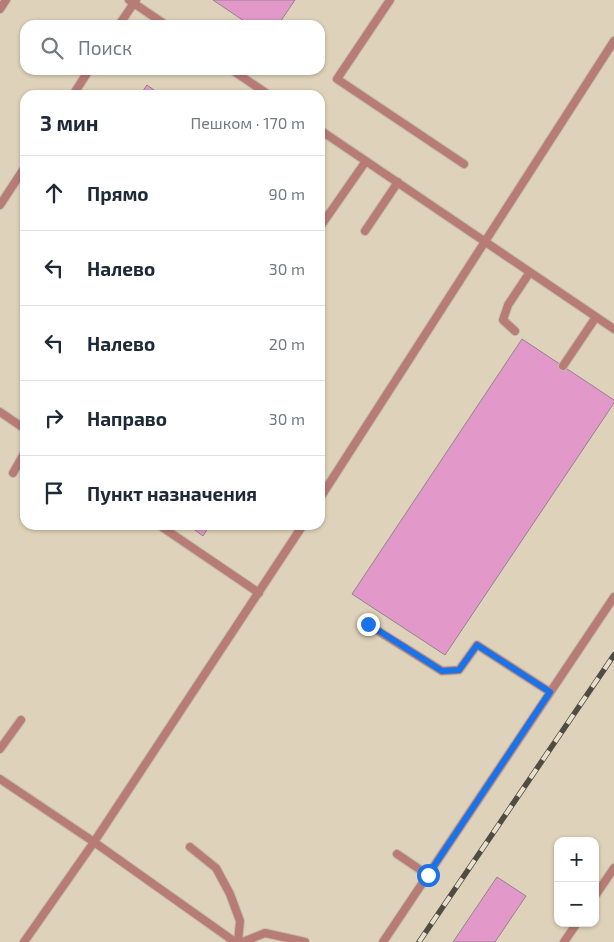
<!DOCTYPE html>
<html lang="ru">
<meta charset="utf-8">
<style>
:root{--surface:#fff;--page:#f2f2f3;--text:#1f2937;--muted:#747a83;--line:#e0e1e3}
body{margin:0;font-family:"Exo 2",sans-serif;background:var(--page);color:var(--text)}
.controls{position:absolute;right:15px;bottom:15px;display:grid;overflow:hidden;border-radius:10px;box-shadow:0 1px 4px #0004}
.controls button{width:45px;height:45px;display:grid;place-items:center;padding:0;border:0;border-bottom:1px solid var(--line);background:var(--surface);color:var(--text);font:25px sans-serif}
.stop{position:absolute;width:15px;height:15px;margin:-11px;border:4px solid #1a73e8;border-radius:50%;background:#fff}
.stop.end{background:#1a73e8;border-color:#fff;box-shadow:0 1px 5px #0008}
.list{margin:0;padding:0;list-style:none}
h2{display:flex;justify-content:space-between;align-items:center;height:65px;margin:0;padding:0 20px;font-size:21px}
h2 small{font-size:16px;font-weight:400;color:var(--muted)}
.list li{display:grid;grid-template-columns:32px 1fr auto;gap:15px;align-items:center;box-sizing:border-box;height:75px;padding:0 20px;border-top:1px solid var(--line)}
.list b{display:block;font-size:19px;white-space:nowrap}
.list em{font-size:16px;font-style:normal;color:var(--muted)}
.icon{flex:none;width:28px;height:28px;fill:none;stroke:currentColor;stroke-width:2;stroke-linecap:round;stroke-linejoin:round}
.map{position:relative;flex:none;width:614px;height:942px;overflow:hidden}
.search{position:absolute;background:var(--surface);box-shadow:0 1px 4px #0004;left:20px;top:20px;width:305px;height:55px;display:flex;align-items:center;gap:12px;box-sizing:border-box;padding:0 18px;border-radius:15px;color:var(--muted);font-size:19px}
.panel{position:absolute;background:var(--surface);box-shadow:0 1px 4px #0004;left:20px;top:90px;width:305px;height:440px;border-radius:15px}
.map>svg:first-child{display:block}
</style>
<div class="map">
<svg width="614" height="942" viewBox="0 0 614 942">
<rect width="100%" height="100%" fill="#e7decc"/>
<path fill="#dfd2ba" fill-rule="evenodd" d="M0,0h614v942h-614zM25,25h295v45h-295zM25,95h295v430h-295zM558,841h37v82h-37z"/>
<path fill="#e299ca" stroke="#93828d" d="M213,0h82l-17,25h-28z
M147,85l14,10h-21z
M522,339l92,61v3l-169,252 -93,-61z
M188,525h22l-7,11z
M497,877l29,19 -31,46h-42z"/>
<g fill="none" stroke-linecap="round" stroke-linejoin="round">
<g stroke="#c4bdad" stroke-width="10">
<path id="lane" d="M129,0l37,25
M390,0l-53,79 127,85
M0,9l6,-9
M119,25l17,-25
M232,70l37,25
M73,95l16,-25
M320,130l294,199
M0,205l25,-38
M320,227l46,-66
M365,231l33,-49
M515,331l-12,-11 5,-15 22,-33
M563,366l33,-49
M0,412l25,17
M13,473l12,-21
M320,498l294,-457
M159,525l100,68
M367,624l75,47 17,-1 18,-25 73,47
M0,749l21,-29
M0,779l94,63 141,100
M190,847l26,21 14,26 10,27 -2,21
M397,854l31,21
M595,896l19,-28
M24,942l70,-100 209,-317
M243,942l22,-9 40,9
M383,942l231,-345
M564,942l13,-19"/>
</g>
<use href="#lane" stroke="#b87c76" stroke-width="8"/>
<g stroke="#504c44" stroke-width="5.5">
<path id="rail" d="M419,942l195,-287"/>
</g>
<use href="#rail" stroke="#e7decc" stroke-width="4" stroke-dasharray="11" stroke-linecap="butt"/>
</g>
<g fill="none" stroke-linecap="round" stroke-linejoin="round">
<path stroke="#1a73e8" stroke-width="6" d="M368,624l74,47 17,-1 18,-25 73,47 -122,183"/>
</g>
</svg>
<div class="controls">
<button>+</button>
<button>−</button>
</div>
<div class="stop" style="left:428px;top:875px"></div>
<div class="stop end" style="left:368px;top:624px"></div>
<div class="search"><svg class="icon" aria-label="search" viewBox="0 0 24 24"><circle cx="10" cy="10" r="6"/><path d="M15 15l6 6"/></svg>Поиск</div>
<section class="panel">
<h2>3 мин<small>Пешком · 170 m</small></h2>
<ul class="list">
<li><svg class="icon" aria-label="ahead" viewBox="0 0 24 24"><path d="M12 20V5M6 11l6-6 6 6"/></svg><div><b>Прямо</b></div><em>90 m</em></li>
<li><svg class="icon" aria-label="left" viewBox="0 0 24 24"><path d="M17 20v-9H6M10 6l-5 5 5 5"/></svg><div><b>Налево</b></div><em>30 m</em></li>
<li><svg class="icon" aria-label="left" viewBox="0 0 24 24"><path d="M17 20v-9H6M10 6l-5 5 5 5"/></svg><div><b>Налево</b></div><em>20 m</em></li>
<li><svg class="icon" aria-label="right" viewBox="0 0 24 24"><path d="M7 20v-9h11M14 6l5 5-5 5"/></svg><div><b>Направо</b></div><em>30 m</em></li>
<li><svg class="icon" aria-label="arrive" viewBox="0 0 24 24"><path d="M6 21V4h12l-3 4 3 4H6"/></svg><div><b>Пункт назначения</b></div></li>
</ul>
</section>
</div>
